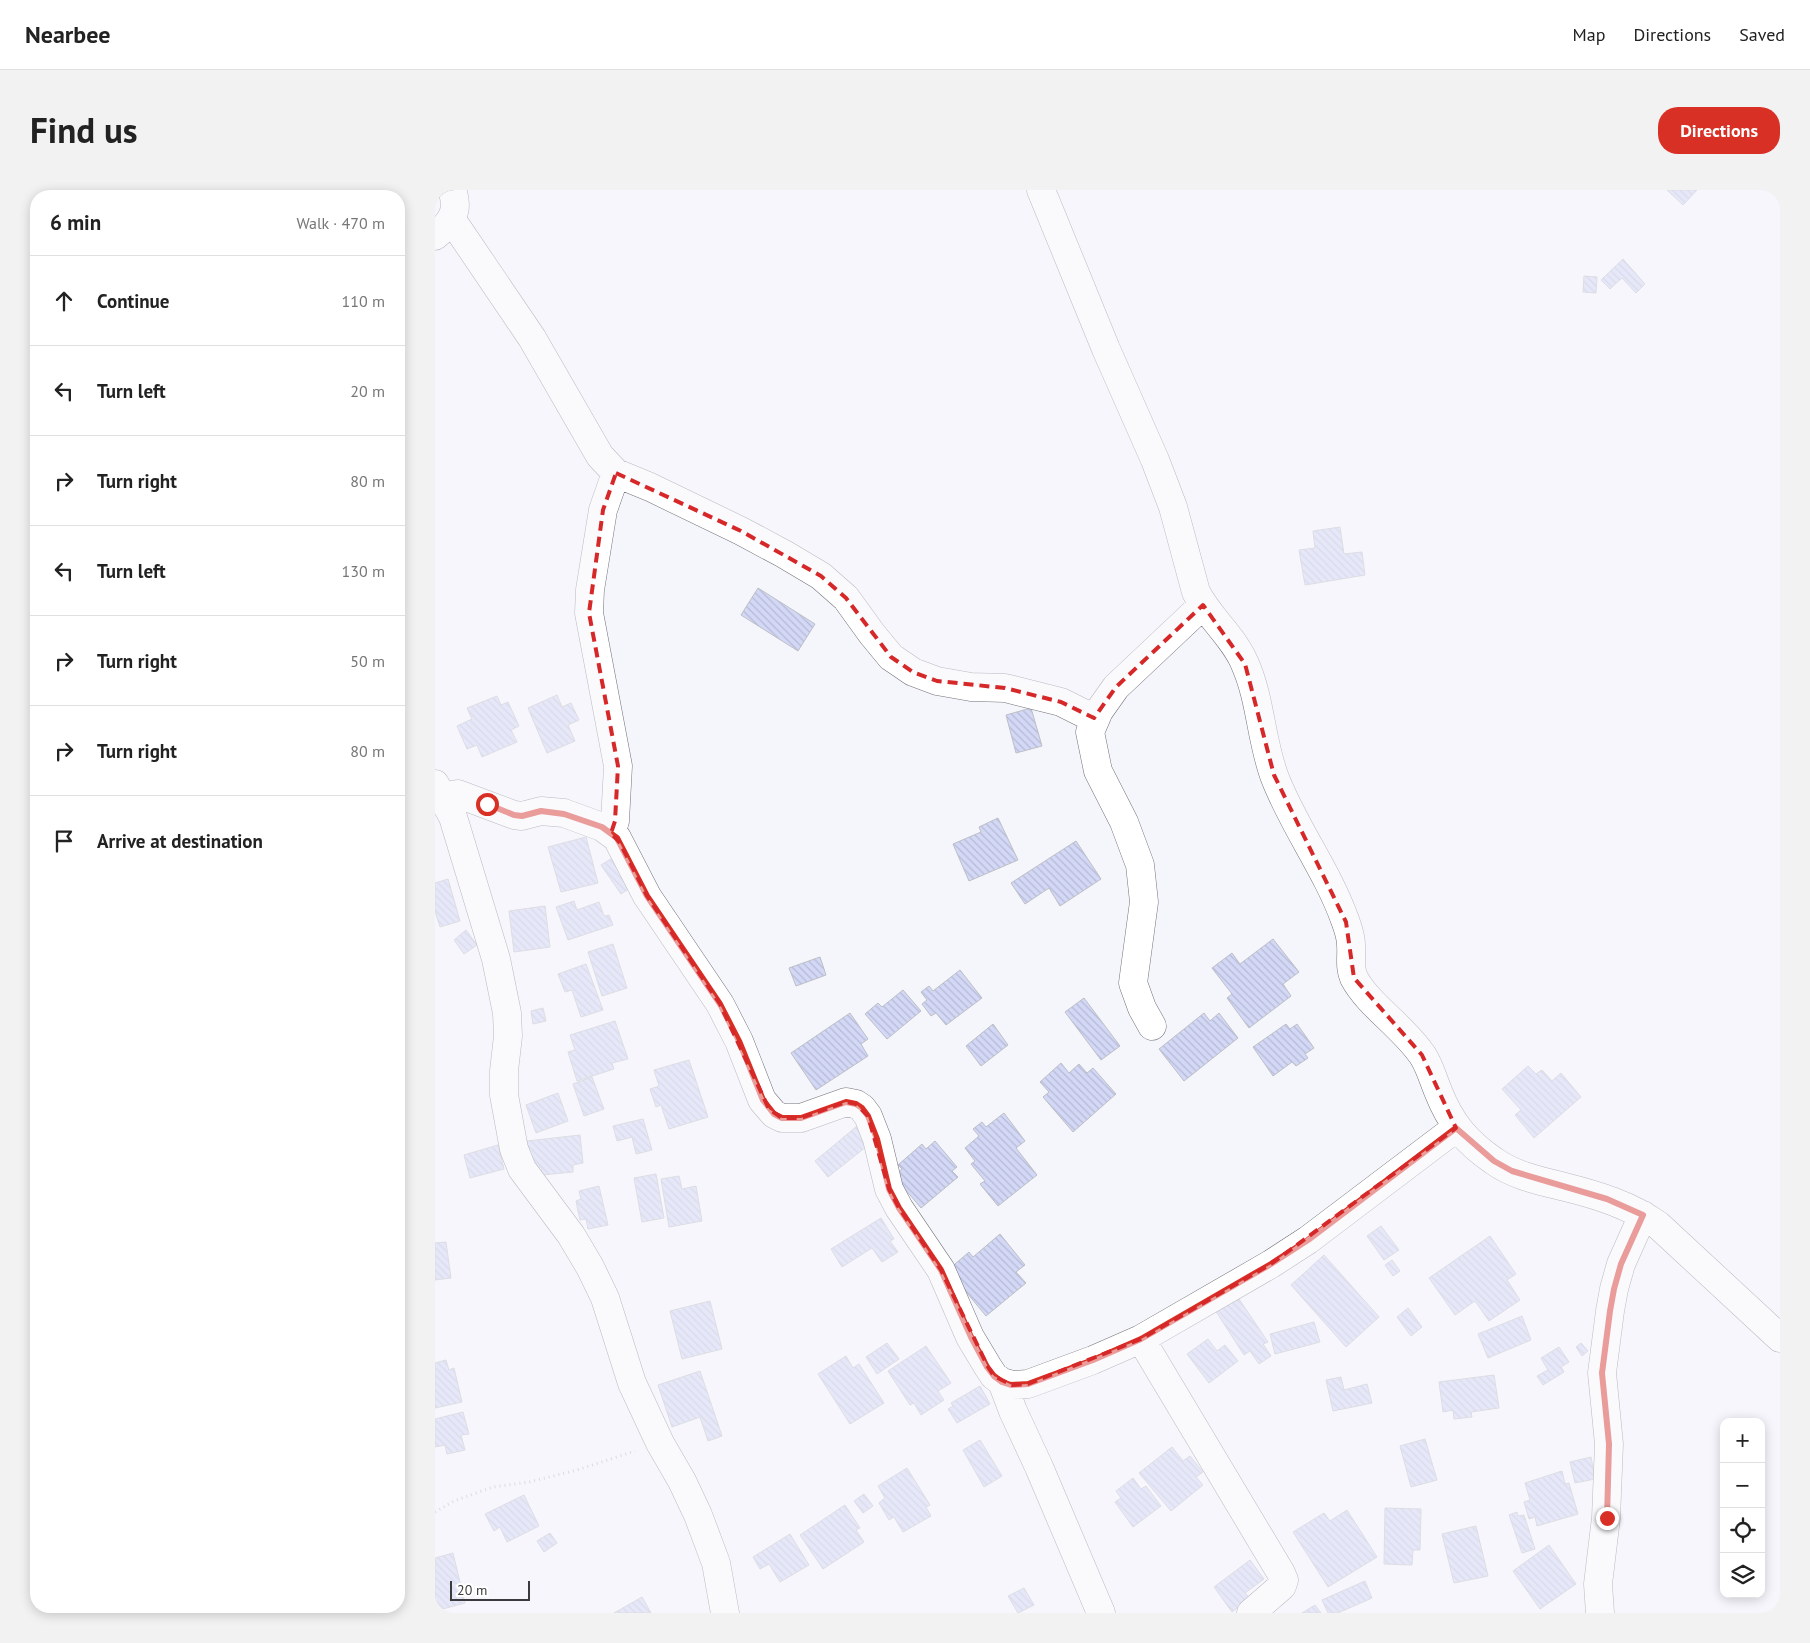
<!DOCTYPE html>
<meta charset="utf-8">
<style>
:root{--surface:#fff;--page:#f2f2f2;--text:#222;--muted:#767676;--line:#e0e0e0;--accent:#d93025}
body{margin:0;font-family:"PT Sans",sans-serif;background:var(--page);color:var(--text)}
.controls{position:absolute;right:15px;bottom:15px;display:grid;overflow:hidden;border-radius:10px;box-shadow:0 2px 12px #0003}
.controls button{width:45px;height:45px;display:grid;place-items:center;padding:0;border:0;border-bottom:1px solid var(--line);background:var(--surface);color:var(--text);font:25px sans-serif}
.scale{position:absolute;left:15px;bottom:12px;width:80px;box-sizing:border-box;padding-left:5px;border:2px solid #3b3b3d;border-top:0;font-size:14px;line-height:18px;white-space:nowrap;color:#3b3b3d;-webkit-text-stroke:4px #fff;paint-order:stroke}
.stop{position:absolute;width:15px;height:15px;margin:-11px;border:4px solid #d93025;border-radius:50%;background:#fff}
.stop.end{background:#d93025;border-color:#fff;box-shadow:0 1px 5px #0008}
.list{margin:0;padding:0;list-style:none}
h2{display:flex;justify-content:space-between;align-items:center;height:65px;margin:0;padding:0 20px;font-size:21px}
h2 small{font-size:16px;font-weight:400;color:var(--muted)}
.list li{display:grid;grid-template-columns:32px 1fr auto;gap:15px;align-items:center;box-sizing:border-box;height:90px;padding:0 20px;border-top:1px solid var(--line)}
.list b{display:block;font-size:19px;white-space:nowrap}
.list em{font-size:16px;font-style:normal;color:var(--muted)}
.icon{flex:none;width:28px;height:28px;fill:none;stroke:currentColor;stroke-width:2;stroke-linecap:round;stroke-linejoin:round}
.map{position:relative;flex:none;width:1345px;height:1423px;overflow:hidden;border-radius:20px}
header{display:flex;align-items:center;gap:30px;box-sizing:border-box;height:70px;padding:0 25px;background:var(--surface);border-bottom:1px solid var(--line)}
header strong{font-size:24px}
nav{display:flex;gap:28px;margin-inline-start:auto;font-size:18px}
.intro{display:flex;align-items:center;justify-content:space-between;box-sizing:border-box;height:120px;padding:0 30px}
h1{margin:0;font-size:35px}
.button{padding:12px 22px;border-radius:20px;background:var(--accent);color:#fff;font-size:18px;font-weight:700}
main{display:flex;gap:30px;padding:0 30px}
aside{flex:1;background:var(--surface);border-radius:20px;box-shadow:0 2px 12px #0003}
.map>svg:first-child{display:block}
</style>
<header>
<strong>Nearbee</strong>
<nav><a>Map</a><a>Directions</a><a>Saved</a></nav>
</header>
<div class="intro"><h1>Find us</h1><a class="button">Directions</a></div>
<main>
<aside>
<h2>6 min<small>Walk · 470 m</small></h2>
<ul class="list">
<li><svg class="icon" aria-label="ahead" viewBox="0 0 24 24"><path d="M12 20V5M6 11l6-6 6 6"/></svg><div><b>Continue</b></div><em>110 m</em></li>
<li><svg class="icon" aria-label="left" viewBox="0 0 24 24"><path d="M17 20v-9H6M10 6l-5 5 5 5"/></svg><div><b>Turn left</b></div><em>20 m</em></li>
<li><svg class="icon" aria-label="right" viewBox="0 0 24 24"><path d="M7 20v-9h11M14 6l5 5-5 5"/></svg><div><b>Turn right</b></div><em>80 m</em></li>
<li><svg class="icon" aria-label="left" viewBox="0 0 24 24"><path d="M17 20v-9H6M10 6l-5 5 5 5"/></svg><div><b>Turn left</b></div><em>130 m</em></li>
<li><svg class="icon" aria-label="right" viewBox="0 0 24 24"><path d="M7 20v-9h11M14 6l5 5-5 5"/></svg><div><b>Turn right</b></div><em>50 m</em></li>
<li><svg class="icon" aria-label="right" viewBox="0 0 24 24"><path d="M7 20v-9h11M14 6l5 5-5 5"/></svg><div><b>Turn right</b></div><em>80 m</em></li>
<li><svg class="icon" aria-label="arrive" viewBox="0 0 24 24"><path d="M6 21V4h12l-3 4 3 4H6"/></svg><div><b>Arrive at destination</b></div></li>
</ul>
</aside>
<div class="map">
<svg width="1345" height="1423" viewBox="0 0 1345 1423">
<defs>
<pattern id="building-back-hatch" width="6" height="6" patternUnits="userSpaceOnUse" patternTransform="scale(1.25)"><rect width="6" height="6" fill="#d3d8f6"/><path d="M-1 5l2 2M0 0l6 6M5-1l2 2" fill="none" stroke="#b6bad4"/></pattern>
</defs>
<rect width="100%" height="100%" fill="#f5f6fc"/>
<path fill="url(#building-back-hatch)" stroke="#bebfc5" d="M1232,0h30l-14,15z
M1188,69l22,25 -9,9 -14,-15 -12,11 -9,-9z
M1149,86l13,1 -1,16 -13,-1z
M905,337l4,27 18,-2 3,23 -60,10 -6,-35 16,-2 -2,-17z
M323,398l57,36 -17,27 -57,-36z
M122,505l5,12 9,-4 8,17 -11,5 7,16 -28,12 -19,-45z
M62,506l4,9 7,-3 11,24 -8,4 6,12 -35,15 -5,-12 -10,4 -10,-23 15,-7 -5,-11z
M596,518l11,38 -26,7 -10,-38z
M563,628l20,42 -49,21 -16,-37 28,-12 -2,-5z
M151,647l12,46 -37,9 -13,-45z
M641,651l25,38 -41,27 -11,-18 -24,16 -14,-21z
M179,667l19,29 -12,8 -20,-29z
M13,689l12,42 -20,6 -5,-16v-28z
M139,711l3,9 22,-8 5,14 5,-1 4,10 -45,15 -12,-33z
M110,716l5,41 -36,5 -5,-41z
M31,740l11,15 -13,9 -10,-14z
M838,749l26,33 -16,12 8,12 -42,32 -22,-30 5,-4 -20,-26 20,-15 8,11z
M178,754l14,44 -25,8 -14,-44z
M385,767l6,18 -30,11 -7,-18z
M151,774l17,46 -22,7 -9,-27 -7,2 -7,-18z
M525,780l22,28 -36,27 -10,-12 -5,3 -9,-12 5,-4 -6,-8 8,-6 4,5z
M468,800l18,21 -34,28 -22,-25 13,-11 4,4z
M649,808l36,48 -19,14 -36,-48z
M108,818l3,13 -13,3 -2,-13z
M415,823l18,26 -7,5 7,12 -52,34 -25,-37z
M769,823l6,8 9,-8 19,25 -54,43 -25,-32z
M180,831l13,38 -16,4 2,6 -37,12 -9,-29 7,-2 -5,-15z
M558,834l15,21 -27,21 -15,-20z
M851,834l4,5 7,-5 17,24 -9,6 3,4 -12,8 -4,-4 -19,14 -20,-29z
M254,870l19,57 -39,12 -8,-24 -5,2 -6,-18 9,-3 -5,-16z
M626,873l8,10 10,-9 8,9 6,-5 23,26 -43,38 -30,-35 6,-5 -9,-10z
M1093,876l8,8 6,-4 10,11 9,-8 20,24 -47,41 -19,-23 6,-5 -19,-21z
M157,887l12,32 -20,7 -11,-32z
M123,903l10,28 -32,12 -10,-28z
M569,923l21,28 -9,7 21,27 -39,31 -18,-22 5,-3 -14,-17 4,-3 -10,-13 14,-12 -6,-7 9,-7 4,5z
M208,929l9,31 -16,4 -4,-17 -15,4 -4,-15z
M422,936l14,17 -43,34 -13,-16z
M145,945l3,28 -10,2v7l-31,3 -1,-8 -11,1 -3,-27z
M500,951l22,26 -5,4 6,6 -37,31 -27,-32 8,-7 -4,-4 24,-21 4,5z
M63,955l6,24 -34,9 -6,-23z
M221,984l8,44 -22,4 -8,-44z
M244,986l3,13 14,-3 6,35 -33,6 -8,-48z
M164,996l9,39 -20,4 -2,-10 -6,1 -4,-19 5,-2 -2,-8z
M446,1028l13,21 -4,2 8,11 -16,10 -10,-14 -30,19 -11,-18z
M946,1036l18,24 -15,10 -17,-24z
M565,1044l25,31 -9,7 10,11 -40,33 -38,-46 21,-18 4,5z
M1055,1046l26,38 -9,6 13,20 -31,21 -14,-20 -20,14 -26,-37z
M11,1052l5,36 -16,2v-37z
M889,1065l55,62 -33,30 -55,-62z
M957,1070l8,11 -7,5 -8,-11z
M802,1106l31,46 -5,2 8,12 -12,8 -9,-13 -6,4 -29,-45z
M275,1111l12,48 -40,10 -12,-48z
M973,1118l14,19 -11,9 -14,-19z
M1087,1126l9,24 -43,18 -10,-24z
M879,1132l6,20 -45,12 -5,-20z
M773,1149l9,12 8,-6 13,16 -29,22 -22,-29z
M452,1153l12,16 -22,15 -11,-17z
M1146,1153l7,8 -6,5 -6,-9z
M491,1156l25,37 -13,8 6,9 -23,15 -7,-12 -4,2 -22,-34z
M1124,1157l10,15 -8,5 3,5 -21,13 -6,-9 11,-6 -7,-12z
M411,1166l7,12 6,-4 25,39 -34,21 -32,-50z
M11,1170l3,10 5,-2 8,34 -27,6v-45z
M265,1181l22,65 -14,5 -8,-24 -28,10 -14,-42z
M1059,1185l5,33 -28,4 1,5 -18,2 -1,-9 -10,2 -4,-30z
M906,1187l3,13 23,-6 5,19 -39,8 -7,-31z
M545,1196l10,18 -33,19 -9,-14 5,-3 -2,-3z
M28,1222l6,22 -8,1 4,15 -18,4 -2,-9 -10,2v-28z
M990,1249l12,41 -26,7 -11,-41z
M545,1250l22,36 -18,11 -21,-37z
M737,1257l11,14 7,-5 13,16 -7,5 7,8 -32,26 -32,-38z
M1156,1267l4,22 -20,4 -5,-21z
M472,1278l23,37 -4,2 5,9 -28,16 -9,-15 -5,3 -10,-17 6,-5 -7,-12z
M1127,1281l3,13 4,-1 9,31 -41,12 -2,-9 -6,2 -5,-17 6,-2 -5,-17z
M698,1288l8,11 5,-3 15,20 -28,21 -18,-25 6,-4 -5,-7z
M429,1304l9,12 -10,7 -9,-12z
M89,1305l15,31 -32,16 -7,-15 -6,4 -9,-17z
M410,1315l15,23 -4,2 8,12 -41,27 -23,-34z
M950,1318l36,1 -1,41h-7l-1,15 -28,-1z
M912,1320l30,47 -49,30 -35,-55 31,-19 6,8z
M1082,1322l1,4 6,-1 11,34 -13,4 -13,-38z
M1041,1336l12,50 -34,7 -12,-49z
M115,1343l7,10 -13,9 -7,-11z
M355,1344l19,31 -29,17 -11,-18 -9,5 -7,-12z
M1114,1355l27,39 -36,25 -27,-38z
M18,1363l12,50 -30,8v-45l1,-1 -1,-7z
M815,1370l14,19 -19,14 5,5 -18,14 -18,-25z
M930,1391l7,17 -34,15h-10l-6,-13z
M589,1398l10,17 -16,8 -10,-17z
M207,1407l9,16h-37z
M880,1415l6,8h-19z"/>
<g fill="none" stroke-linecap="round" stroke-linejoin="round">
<g stroke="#737379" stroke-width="29">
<path id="minor" d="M606,0l65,159 49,111 18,47 23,85c13,26 38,45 49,72 16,36 16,78 30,114 19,49 52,92 70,142 3,8 6,17 6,25 1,11 -2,22 3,33 15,28 50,49 69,78 7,11 10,23 15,35 12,31 28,51 56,70 21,15 47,20 71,26 32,8 65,18 93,38l122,113
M17,30l80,118 68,118 16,17 34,14 91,44 43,23 37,22 25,22 26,36 19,23 22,15 24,9 34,6 34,1 56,14 34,17
M0,46c16,-13 25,-25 17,-46
M0,594l18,33 43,142 11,54 1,23 -4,35v24l10,54 8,20 49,66 19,32 15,31 27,85 28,60 22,38 16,34 18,48 9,50
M8,607l15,-3 56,21 8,1 19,-5 23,2 38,14 15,11 30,58 73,108 19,37 23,59 12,14 8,4h19l45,-16 10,2 6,4 6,8 9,23 12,50 10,19 42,62 29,67 18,30 6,9 8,6 10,3 16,-1 65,-24 48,-21 130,-75 37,-24 148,-112
M176,643l4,-12 3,-55 -29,-153 1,-23 13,-80 13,-37
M717,836l-10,-18 -9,-25 11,-81 -4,-37 -16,-43 -26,-51 -8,-39 9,-21 17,-24 87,-82
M706,1149l140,234 3,7 -2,6 -31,27
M567,1192l11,29 26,56 62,146
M1165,1423l-2,-29 8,-66 3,-74 -7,-71 8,-62 4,-22 7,-25 22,-49"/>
</g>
<path stroke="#bbbcc1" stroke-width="3" stroke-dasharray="1 4" stroke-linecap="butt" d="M0,1322l19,-11 39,-14 36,-5 48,-12 58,-19"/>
<use href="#minor" stroke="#fff" stroke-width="28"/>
</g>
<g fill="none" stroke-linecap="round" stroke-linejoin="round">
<path stroke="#d93025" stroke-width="6" d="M52,614l27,11 8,1 19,-5 23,3 38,13 15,11 30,58 73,108 19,37 24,59 11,14 8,4h19l45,-16 10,2 6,4 6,8 9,23 12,50 10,19 42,62 30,67 16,30 7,9 8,6 9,3 17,-1 65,-24 48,-21 130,-75 37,-24 148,-112 38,33 18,10 95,28 36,16 -22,49 -7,25 -4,22 -8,62 7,71 -2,74"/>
</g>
<path d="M0 0H1345V1423H0ZM181,283l125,58 80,45 25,22 45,59 22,15 24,9 68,7 56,14 33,16 22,-31 87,-82 42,59 29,111 72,147 8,56 68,77 34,73 -185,136 -130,75 -113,45 -16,1 -18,-9 -6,-9 -47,-97 -42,-62 -10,-19 -21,-73 -12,-12 -10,-2 -45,16h-19l-13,-9 -49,-105 -73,-108 -27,-53 -9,-10 4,-12 3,-55 -29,-153 14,-103z" fill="#f5f6fc" fill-opacity=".55" fill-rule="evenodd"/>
<path fill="none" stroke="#d62828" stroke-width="4" stroke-dasharray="10 6" stroke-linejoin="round" d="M181,283l125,58 80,45 25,22 45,59 22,15 24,9 68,7 56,14 33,16 22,-31 87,-82 42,59 29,111 72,147 8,56 68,77 34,73 -185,136 -130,75 -113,45 -16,1 -18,-9 -6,-9 -47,-97 -42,-62 -10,-19 -21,-73 -12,-12 -10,-2 -45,16h-19l-13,-9 -49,-105 -73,-108 -27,-53 -9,-10 4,-12 3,-55 -29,-153 14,-103z"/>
</svg>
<div class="controls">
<button>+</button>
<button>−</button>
<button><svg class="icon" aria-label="locate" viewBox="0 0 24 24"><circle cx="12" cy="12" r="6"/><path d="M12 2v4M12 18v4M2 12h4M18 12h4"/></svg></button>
<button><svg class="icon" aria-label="layers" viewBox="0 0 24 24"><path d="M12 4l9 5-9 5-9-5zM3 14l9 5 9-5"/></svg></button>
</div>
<div class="scale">20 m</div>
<div class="stop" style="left:52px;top:614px"></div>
<div class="stop end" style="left:1172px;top:1328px"></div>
</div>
</main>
